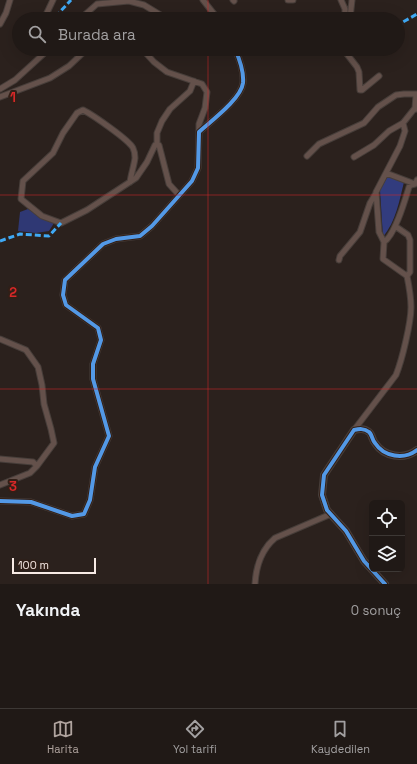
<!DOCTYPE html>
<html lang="tr">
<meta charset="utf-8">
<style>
:root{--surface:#201916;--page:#2d2623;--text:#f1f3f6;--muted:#a2a0a1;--line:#3d3835;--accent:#b0a49f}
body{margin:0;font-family:"Space Grotesk",sans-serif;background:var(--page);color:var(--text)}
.controls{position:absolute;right:12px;bottom:12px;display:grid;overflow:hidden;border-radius:6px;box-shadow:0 4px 16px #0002}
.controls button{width:36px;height:36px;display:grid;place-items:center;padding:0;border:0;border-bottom:1px solid var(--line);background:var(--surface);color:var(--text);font:20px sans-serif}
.scale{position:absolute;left:12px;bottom:10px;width:84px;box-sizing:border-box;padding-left:4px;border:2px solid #f7eae5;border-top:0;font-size:11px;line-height:14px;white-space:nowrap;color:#f7eae5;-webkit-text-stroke:3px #311f17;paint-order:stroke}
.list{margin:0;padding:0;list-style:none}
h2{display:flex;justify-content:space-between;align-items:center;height:52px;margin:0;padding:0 16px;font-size:17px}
h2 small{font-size:13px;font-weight:400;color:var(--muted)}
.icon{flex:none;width:22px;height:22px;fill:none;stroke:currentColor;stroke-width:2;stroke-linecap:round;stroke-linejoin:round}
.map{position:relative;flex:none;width:417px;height:584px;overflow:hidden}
.search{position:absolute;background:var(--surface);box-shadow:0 4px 16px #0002;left:12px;right:12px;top:12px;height:44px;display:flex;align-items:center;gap:10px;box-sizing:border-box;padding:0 14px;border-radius:22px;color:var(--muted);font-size:15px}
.sheet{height:124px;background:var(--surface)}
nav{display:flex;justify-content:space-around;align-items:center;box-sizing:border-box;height:56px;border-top:1px solid var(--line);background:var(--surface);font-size:11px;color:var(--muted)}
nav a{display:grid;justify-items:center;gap:2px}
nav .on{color:var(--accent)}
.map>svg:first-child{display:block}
</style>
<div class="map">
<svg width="417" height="584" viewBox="0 0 417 584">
<rect width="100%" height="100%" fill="#2b211d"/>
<path fill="#2f3874" d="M28,209l26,14 -5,8 -13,2 -18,-2 2,-19z"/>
<path fill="#323c7e" d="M388,176l16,6c-5,20 -8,39 -21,55l-3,-47z"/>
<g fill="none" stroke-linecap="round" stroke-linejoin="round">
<g stroke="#473e3a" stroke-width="7">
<path id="minor" d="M203,0l15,19
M233,0l1,1
M288,0h5
M341,0l4,9v10
M44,19l9,-19
M58,19v-1
M80,19l17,-15 32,-3 15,4 23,14
M348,19l2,-1 2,-18
M0,24l6,-11 4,-13
M142,49l12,13 13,10 35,12 5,8 -2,16 -6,16v8
M343,49l14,18 2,5 1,18h2l17,-14
M0,89l15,-9 34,-31
M416,95l-1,13 1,1
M0,97l50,-19 19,-12 18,-17
M403,123l2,8 -5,15 -24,46 3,40 5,10 -1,17 24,17
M157,145v-12l5,-12 8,-12 20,-18 4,-10
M307,156l12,-12 45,-21 14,-16 18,-12 8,-1h13
M354,157l20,-12 15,-14 14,-8 12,-15
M386,173l29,11
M130,182c1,-8 4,-16 5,-24 0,-3 -1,-8 -2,-10 -4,-8 -40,-33 -50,-38l-6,3 -14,20 -10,20 -30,28 -2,18 21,17 19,7 26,-13 49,-32 11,-16 8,-17h4l10,39 10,11
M384,242c11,-7 21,-42 25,-55l2,-2 4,-1 2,-4
M339,260l1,-4 20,-24 10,-29 6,-10
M0,339l26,11 12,17 4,18 2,19 7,25 3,14 -17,23
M354,430l42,-55c6,-15 15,-52 15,-68 0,-10 -2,-21 -4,-31l3,-4v-32l-2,-5 -13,-9
M0,459l33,3 4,4 -7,7 -30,12
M0,501l31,1 41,14 12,-2 6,-14 5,-33 14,-31 -16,-57v-15l8,-24 -3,-12 -32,-23 -3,-10 2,-15 38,-36 13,-5 24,-3 12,-10 40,-45 6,-13 1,-36c12,-11 42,-33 44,-49 1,-10 -4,-25 -8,-34
M255,584c1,-18 6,-34 20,-46l56,-24"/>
</g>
<g stroke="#473e3a" stroke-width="8">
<path id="tertiary" d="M385,584l-21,-23 -18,-30 -19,-21 -5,-15 2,-20 30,-45c5,-1 10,-2 15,2 3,2 3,8 6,11 9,14 29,17 42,7"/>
</g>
<use href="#minor" stroke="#64514b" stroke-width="5"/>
<use href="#tertiary" stroke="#64514b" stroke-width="6"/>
<path stroke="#3fa9f5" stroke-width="3" stroke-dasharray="6 3" stroke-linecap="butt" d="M58,18v-4l13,-14
M398,29l5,-7 14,-8
M0,241l20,-7 29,2 12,-13"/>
<g stroke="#311f17" stroke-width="6">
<path id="cycleway" d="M0,501l31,1 41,14 12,-2 6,-14 5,-33 14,-31 -16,-57v-15l8,-24 -3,-12 -32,-23 -3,-10 2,-15 38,-36 13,-5 24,-3 12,-10 40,-45 6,-13 1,-36c12,-11 42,-33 44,-49 1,-10 -4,-25 -8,-34
M385,584l-21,-23 -18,-30 -19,-21 -5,-15 2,-20 30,-45c5,-1 10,-2 15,2 3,2 3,8 6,11 9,14 29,17 42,7"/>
</g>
<use href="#cycleway" stroke="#5399e6" stroke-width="4"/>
</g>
<path fill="none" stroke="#d62828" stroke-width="1" stroke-opacity="0.55" d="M208,0v19M208,49v535M0,195h417M0,389h417"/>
<g font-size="13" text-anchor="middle" font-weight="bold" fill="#d62828" stroke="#311f17" stroke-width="4" stroke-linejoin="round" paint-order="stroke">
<text x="13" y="102">1</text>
<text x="13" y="297">2</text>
<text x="13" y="491">3</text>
</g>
</svg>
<div class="controls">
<button><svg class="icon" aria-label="locate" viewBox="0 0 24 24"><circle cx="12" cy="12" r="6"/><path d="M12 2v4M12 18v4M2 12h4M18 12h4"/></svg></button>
<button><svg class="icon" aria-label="layers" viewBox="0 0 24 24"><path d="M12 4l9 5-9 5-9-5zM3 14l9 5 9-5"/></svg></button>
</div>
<div class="scale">100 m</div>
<div class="search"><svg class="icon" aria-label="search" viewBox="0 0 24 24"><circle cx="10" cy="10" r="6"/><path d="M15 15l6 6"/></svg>Burada ara</div>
</div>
<section class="sheet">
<h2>Yakında<small>0 sonuç</small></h2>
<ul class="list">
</ul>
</section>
<nav>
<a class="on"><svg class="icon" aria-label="map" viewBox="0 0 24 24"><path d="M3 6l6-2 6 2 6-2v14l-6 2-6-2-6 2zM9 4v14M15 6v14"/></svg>Harita</a>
<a><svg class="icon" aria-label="directions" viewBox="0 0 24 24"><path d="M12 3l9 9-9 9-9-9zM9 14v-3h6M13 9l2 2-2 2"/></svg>Yol tarifi</a>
<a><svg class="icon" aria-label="saved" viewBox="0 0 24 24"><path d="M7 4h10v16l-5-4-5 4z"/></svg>Kaydedilen</a>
</nav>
